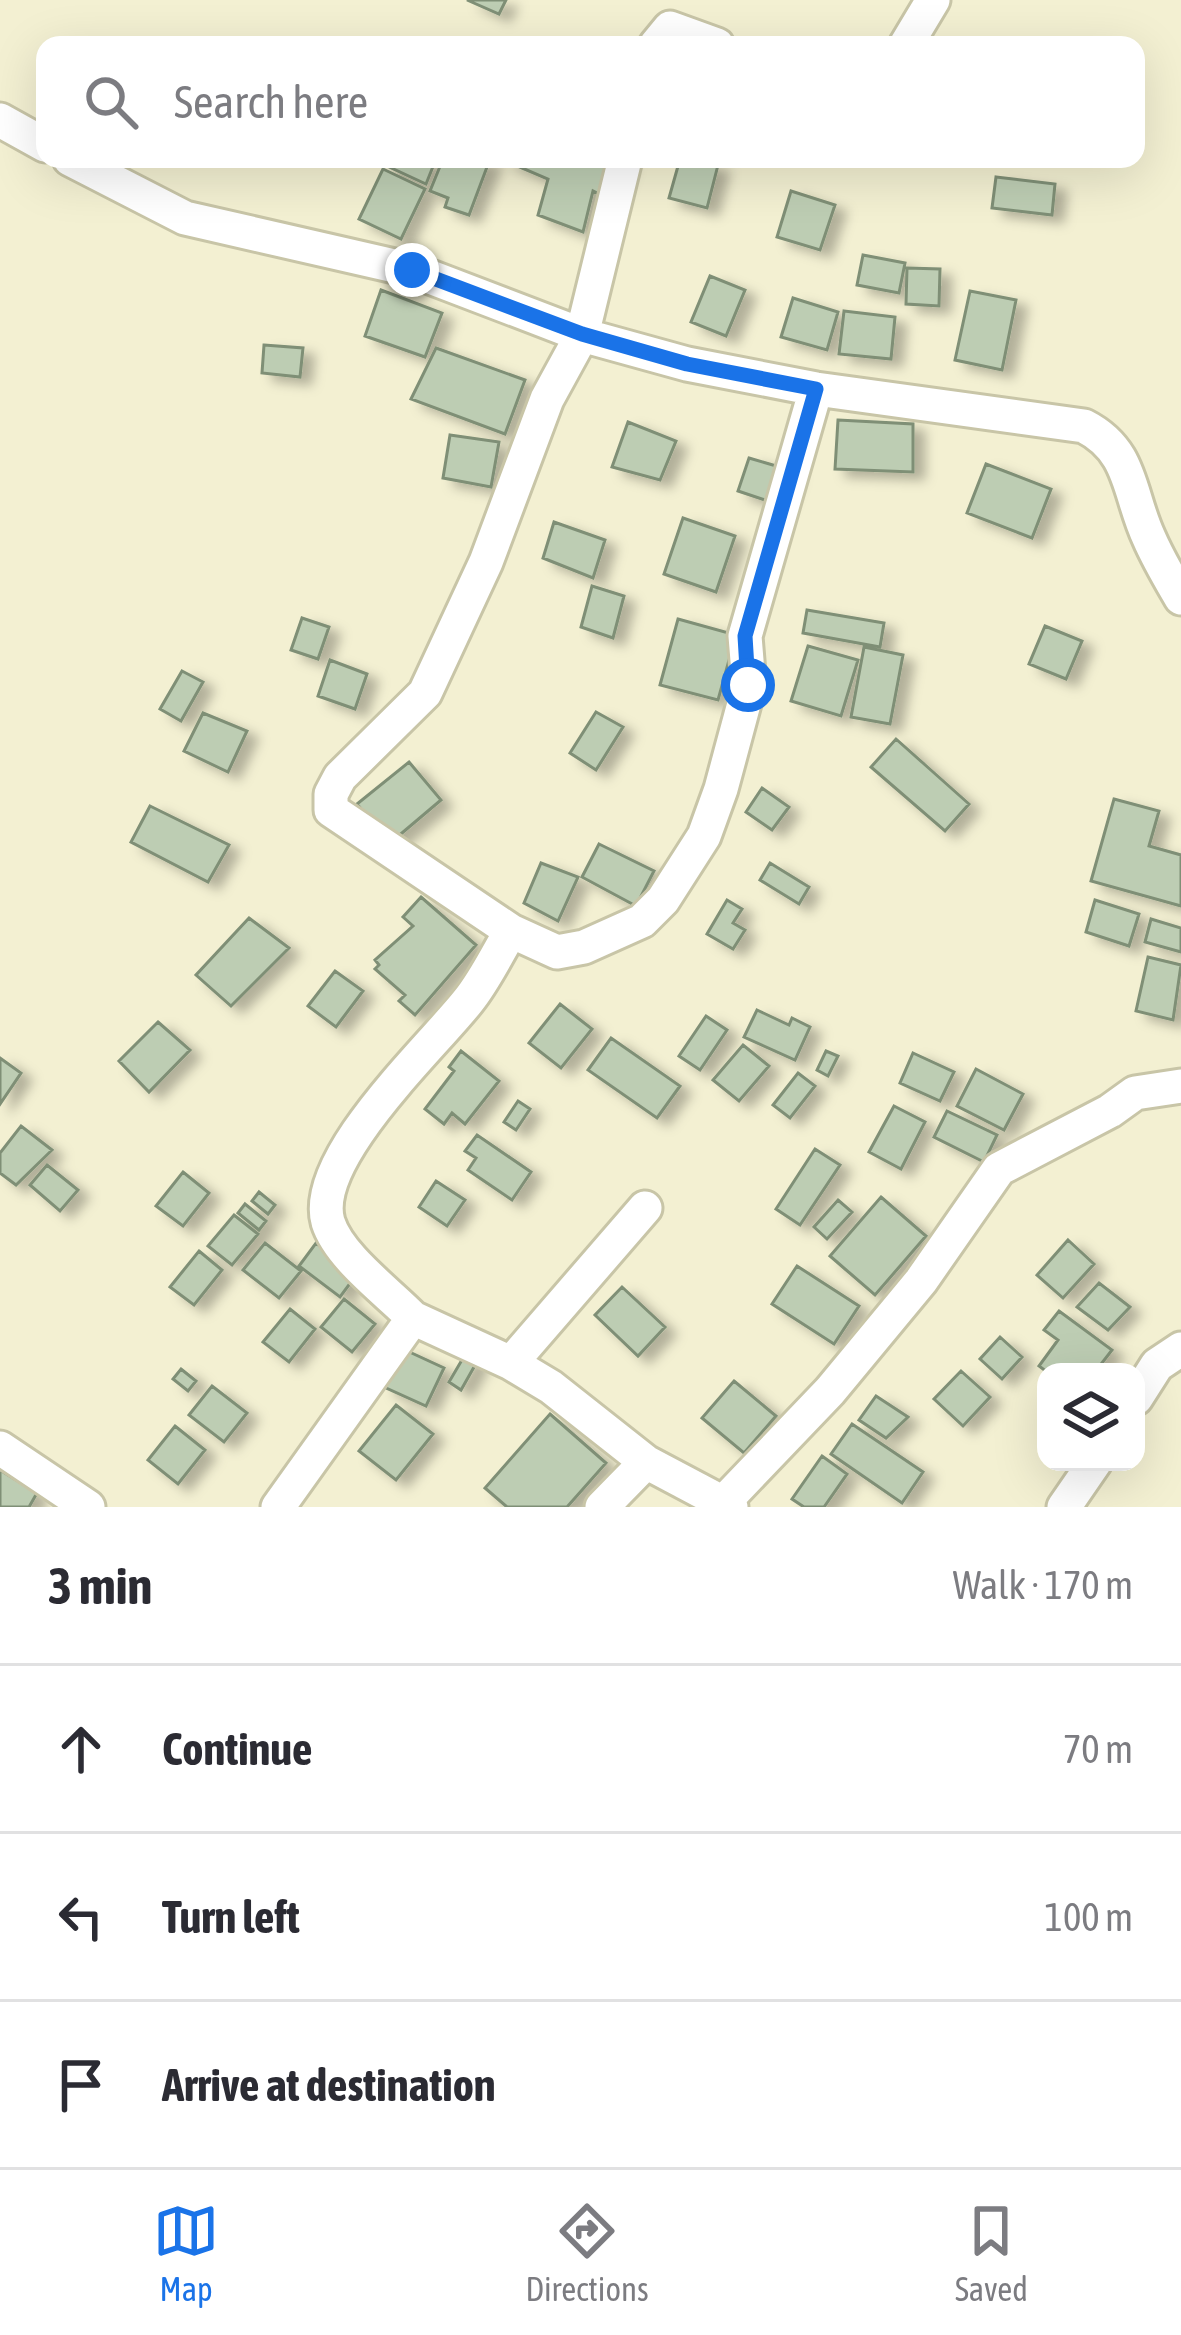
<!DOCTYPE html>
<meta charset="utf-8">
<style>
:root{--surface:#fff;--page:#f7f7f7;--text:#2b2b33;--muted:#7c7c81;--line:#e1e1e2;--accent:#1a73e8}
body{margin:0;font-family:"Asap Condensed",sans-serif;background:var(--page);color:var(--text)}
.controls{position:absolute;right:36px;bottom:36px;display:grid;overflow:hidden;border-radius:24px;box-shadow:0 12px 48px #0002}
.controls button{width:108px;height:108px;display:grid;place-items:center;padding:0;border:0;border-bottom:3px solid var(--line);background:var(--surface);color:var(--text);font:60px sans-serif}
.stop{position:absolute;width:36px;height:36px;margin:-27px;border:9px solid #1a73e8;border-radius:50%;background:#fff}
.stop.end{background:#1a73e8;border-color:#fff;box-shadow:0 3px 12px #0008}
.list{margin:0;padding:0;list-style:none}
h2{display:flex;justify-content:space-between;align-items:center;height:156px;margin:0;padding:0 48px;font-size:51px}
h2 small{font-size:39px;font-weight:400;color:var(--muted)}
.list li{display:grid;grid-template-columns:78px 1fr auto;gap:36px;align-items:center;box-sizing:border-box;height:168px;padding:0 48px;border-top:3px solid var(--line)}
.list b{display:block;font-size:45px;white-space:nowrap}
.list em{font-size:39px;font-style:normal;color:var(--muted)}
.icon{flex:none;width:66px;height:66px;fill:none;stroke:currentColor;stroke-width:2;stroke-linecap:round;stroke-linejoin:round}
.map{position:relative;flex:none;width:1181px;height:1507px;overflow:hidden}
.search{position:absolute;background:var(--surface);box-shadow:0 12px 48px #0002;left:36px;right:36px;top:36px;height:132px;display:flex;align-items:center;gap:30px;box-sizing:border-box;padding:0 42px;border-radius:24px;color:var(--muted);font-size:45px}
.sheet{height:660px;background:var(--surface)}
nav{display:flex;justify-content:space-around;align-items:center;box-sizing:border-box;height:168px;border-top:3px solid var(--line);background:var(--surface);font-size:33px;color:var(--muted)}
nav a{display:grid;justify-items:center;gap:6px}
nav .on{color:var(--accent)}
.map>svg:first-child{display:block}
</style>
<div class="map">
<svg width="1181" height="1507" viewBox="0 0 1181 1507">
<defs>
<filter id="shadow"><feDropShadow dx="11" dy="7" stdDeviation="6" flood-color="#0004"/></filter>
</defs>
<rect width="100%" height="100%" fill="#f3f0d2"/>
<path fill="#bdcdb3" stroke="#7f8f76" stroke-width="3" filter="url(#shadow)" d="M467,0h39l-7,14z
M388,159h48l-10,25 -41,-19z
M443,159h47l-21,56 -24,-8 3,-9 -18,-7z
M501,159h123l-15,40 -16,-8 -10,41 -45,-17 10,-36z
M680,159l38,6 -11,43 -38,-10z
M383,169l42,20 -24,50 -42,-20z
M996,177l59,7 -3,31 -60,-7z
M791,191l44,14 -15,45 -43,-13z
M863,255l42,8 -6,30 -42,-8z
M907,268l33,1 -1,37 -33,-2z
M710,276l35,14 -19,46 -35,-14z
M381,290l61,23 -17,44 -60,-21z
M970,291l46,9 -14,70 -47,-10z
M793,298l45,14 -11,38 -46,-13z
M844,311l51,6 -4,42 -52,-5z
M264,345l39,3 -3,29 -38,-4z
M436,348l89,32 -20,54 -94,-35z
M838,420l75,4v48l-78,-3z
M628,422l48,19 -16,39 -48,-13z
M450,435l49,7 -8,45 -48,-9z
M749,458l41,12 -13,34 -39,-13z
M986,464l65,25 -19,49 -65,-25z
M683,518l52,18 -19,56 -52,-18z
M554,522l51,18 -12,38 -50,-20z
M592,586l32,10 -11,42 -32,-11z
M807,610l77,13 -4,24 -77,-14z
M302,618l27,9 -11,32 -27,-9z
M678,619l58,16 -18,65 -58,-15z
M1045,626l37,15 -16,38 -37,-15z
M808,646l50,14 -17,56 -50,-15z
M864,647l39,8 -13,69 -39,-7z
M330,660l37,14 -12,35 -37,-13z
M182,671l21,11 -22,39 -21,-12z
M596,712l27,15 -27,43 -26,-17z
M203,713l44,18 -19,41 -44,-21z
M896,739l73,65 -24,27 -74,-64z
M409,762l32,38 -52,44 -32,-40z
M762,788l27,19 -17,23 -26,-18z
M1114,799l45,12 -10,35 32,9v51l-90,-25z
M150,806l79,39 -21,37 -77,-40z
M599,844l55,27 -18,35 -54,-29z
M541,863l37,14 -20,44 -34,-18z
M770,863l39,24 -10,17 -39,-24z
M421,897l55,48 -61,70 -16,-14 6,-6 -30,-26 4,-4 -4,-5 38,-34 -10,-9z
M727,900l15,9 -9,14 12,7 -12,19 -26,-15z
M1095,900l44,14 -10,32 -43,-14z
M249,918l40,30 -58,58 -35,-31z
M1151,919l30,9v24l-36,-10z
M1148,957l33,8 -8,55 -37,-9z
M335,971l28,20 -27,36 -28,-21z
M560,1004l32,25 -31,39 -32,-25z
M757,1010l32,15 3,-7 18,9 -15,33 -51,-23z
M706,1016l21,14 -27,40 -21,-14z
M158,1022l32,28 -41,42 -30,-31z
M611,1038l69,48 -23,32 -69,-48z
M743,1045l26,21 -30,35 -26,-21z
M461,1051l38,30 -34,43 -13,-11 -8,11 -19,-15 29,-38 -5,-4z
M826,1051l12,5 -10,20 -11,-6z
M913,1053l41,19 -14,29 -40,-18z
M0,1058l21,15 -21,31z
M976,1069l47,25 -19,36 -47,-24z
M798,1073l17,13 -25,32 -17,-13z
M518,1101l12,8 -14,21 -12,-8z
M894,1106l31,16 -24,47 -32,-17z
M947,1111l50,24 -13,27 -50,-25z
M21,1126l31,24 -36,35 -16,-12v-20z
M477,1135l54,37 -19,28 -44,-30 8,-12 -11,-7z
M815,1149l25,16 -40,60 -24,-16z
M47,1165l31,25 -18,21 -30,-26z
M183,1172l26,21 -26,33 -27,-20z
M436,1181l29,19 -18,26 -28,-19z
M259,1192l16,13 -7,9 -16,-13z
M881,1197l45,39 -51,59 -45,-39z
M838,1200l14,12 -25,27 -13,-12z
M245,1204l21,17 -7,9 -21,-17z
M234,1215l24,19 -26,31 -24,-19z
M1068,1240l26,24 -31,34 -26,-23z
M265,1243l36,28 -22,27 -36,-28z
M316,1243l41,31 -17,23 -41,-31z
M199,1251l23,19 -28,35 -24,-18z
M797,1266l62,40 -25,38 -62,-40z
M1099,1283l31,24 -22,23 -31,-23z
M622,1287l43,40 -27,29 -43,-41z
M344,1299l31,25 -23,28 -31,-25z
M290,1309l25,20 -26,33 -26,-20z
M1059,1311l53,39 -17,22h-48l-8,-6 19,-26 -14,-10z
M1000,1337l22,20 -20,22 -22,-20z
M403,1349l41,19 -18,38 -42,-19z
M466,1353l12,7 -17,30 -12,-8z
M181,1369l15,12 -8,10 -15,-12z
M961,1371l29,26 -27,29 -29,-27z
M734,1381l42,35 -32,37 -42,-35z
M212,1386l35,27 -23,29 -35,-27z
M876,1396l32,21 -22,21 -27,-18z
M396,1405l37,29 -37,46 -37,-29z
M550,1414l56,49 -39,44h-60l-22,-19z
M852,1424l71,48 -21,31 -71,-49z
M175,1426l30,24 -27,34 -30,-24z
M822,1456l25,18 -23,33h-20l-12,-8z
M0,1470l37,23 -8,14h-29z"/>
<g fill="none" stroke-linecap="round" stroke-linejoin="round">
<g stroke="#c8c5a7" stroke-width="39">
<path id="minor" d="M656,45l14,-17 47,17
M906,45l27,-45
M0,120l45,25
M70,159l115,59 227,52 170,65 105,29 129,25 268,37c49,25 44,67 65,112 9,21 21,41 32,60
M625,159l-43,176 -35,64 -61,163 -61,131 -85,84 -9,17v16l180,121 46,21 27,-5 58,-26 21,-21 41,-64 17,-47 28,-104 -4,-49 71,-247
M413,1318c-25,-26 -74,-61 -85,-96 -18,-63 104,-175 140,-221 17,-21 29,-47 43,-70
M511,1363l134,-155
M1136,1398l21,-33 24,-16
M0,1448l88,59
M724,1502l106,-111 91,-110 78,-112 111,-58 25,-18 46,-7
M278,1507l135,-189 98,45 40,24 95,75 85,45
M602,1507l44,-45
M1064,1507l31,-45"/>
</g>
<use href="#minor" stroke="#fff" stroke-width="33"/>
</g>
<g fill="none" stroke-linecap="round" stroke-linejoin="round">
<path stroke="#1a73e8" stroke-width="15" d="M412,270l170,64 105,30 129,25 -71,247 3,49"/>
</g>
</svg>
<div class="controls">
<button><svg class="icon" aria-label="layers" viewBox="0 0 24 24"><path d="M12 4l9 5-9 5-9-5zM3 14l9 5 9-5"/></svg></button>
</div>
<div class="stop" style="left:748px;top:685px"></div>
<div class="stop end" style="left:412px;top:270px"></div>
<div class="search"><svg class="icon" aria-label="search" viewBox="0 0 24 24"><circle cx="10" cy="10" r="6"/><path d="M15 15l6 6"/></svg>Search here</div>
</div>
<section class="sheet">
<h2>3 min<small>Walk · 170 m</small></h2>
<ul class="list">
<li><svg class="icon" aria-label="ahead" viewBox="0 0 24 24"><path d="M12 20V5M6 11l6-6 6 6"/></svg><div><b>Continue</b></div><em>70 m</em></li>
<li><svg class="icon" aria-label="left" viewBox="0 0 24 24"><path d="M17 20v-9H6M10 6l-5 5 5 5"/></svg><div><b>Turn left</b></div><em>100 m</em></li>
<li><svg class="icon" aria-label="arrive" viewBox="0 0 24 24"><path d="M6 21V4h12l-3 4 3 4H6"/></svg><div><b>Arrive at destination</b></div></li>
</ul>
</section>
<nav>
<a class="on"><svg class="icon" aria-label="map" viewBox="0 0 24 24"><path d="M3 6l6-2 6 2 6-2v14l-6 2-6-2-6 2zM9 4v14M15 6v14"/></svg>Map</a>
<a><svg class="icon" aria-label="directions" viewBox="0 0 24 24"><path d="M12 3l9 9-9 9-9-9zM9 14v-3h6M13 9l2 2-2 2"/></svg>Directions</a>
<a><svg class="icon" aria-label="saved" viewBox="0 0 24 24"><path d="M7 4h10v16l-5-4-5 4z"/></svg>Saved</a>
</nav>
